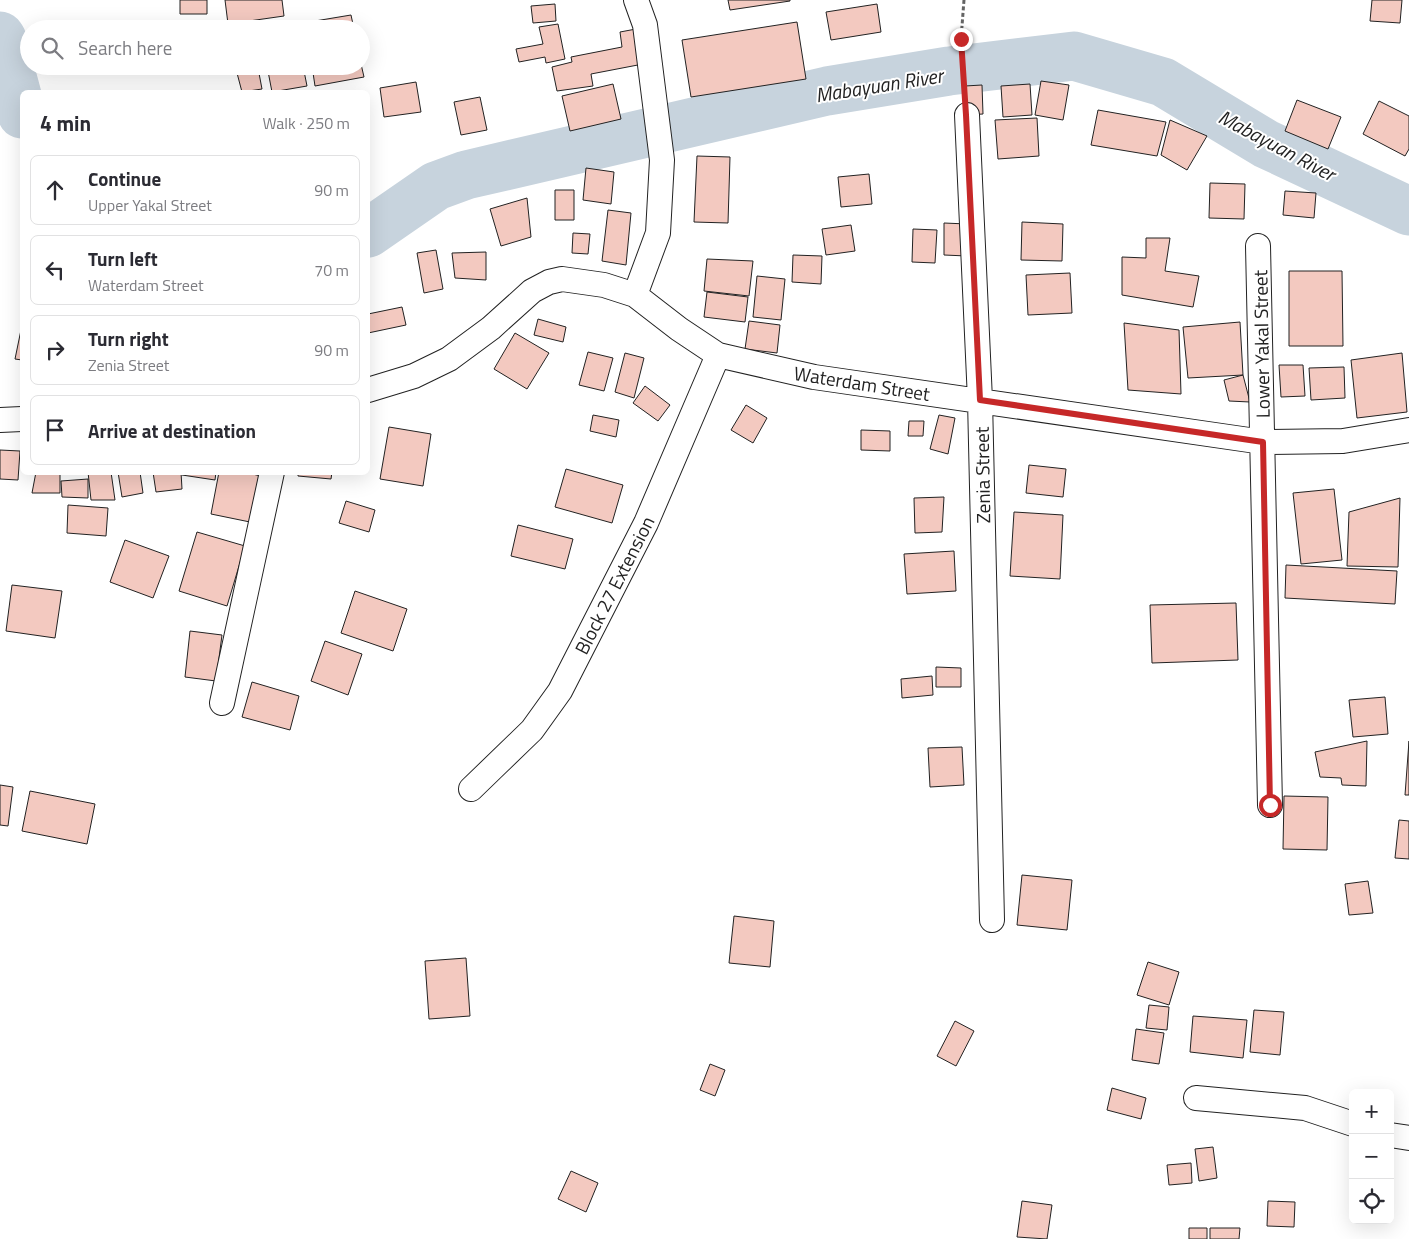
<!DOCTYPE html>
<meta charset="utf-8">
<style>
:root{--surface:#fff;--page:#f7f7f7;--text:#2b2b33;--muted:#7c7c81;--line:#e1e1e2}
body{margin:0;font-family:"Titillium Web",sans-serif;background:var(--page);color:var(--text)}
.controls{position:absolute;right:15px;bottom:15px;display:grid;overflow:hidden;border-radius:8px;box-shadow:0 5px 20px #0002}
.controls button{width:45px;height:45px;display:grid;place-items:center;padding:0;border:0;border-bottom:1px solid var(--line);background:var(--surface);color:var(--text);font:25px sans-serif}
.stop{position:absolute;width:15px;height:15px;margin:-11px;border:4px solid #c62828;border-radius:50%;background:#fff}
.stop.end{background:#c62828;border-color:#fff;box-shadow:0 1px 5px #0008}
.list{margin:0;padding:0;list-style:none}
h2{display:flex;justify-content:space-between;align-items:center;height:65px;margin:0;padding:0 20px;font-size:21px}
h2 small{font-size:16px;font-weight:400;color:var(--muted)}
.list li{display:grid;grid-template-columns:32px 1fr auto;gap:15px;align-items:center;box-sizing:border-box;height:70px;margin:0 10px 10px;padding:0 10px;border:1px solid var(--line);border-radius:8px}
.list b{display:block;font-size:19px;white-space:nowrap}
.list p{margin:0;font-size:16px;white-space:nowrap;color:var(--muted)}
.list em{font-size:16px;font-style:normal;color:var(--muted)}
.icon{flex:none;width:28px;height:28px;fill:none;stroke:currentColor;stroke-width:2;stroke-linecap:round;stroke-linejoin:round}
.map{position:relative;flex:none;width:1409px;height:1239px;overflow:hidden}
.search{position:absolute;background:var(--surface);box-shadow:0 5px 20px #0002;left:20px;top:20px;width:350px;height:55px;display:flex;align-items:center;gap:12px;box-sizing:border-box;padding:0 18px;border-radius:28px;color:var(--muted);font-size:19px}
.panel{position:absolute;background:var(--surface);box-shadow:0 5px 20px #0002;left:20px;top:90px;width:350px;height:385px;border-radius:8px}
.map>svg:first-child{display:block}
</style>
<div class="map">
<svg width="1409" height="1239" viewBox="0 0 1409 1239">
<rect width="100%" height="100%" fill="#fff"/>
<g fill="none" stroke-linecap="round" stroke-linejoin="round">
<path stroke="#c7d3dd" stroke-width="49" d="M0,36l2,3 20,75
M368,233l68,-47 30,-11 361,-84 122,-20 125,-15 89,26 103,62 143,67"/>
</g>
<path fill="#f3c9c0" stroke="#222" d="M180,0h27v14h-27z
M225,0h57l2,16 -56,8z
M728,0h62v1l-60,9z
M1372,0h30l-2,23 -30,-2z
M555,4l1,17 -23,2 -2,-17z
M877,4l4,28 -50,8 -5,-28z
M351,15l3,14h-38l-1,-8z
M797,22l9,57 -115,18 -9,-57z
M558,24l7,35 -19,4 -1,-6 -26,5 -3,-13 27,-5 -4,-17z
M636,29l7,35 -52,10 2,12 -36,5 -5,-24 20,-5 -1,-5 51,-10 -2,-15z
M361,64l3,13 -49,9 -3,-20h49z
M267,66h36l4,20 -35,6z
M258,68l4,21 -20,3 -5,-19z
M1041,81l28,4 -6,35 -28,-5z
M416,82l5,30 -37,5 -4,-29z
M613,84l8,35 -51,12 -8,-35z
M1030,84l2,31 -29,2 -2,-31z
M982,85l1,29 -17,1 -1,-29z
M480,97l7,33 -26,5 -7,-33z
M1297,100l44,17 -13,32 -43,-18z
M1379,101l30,15v33l-4,7 -42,-22z
M1098,110l68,12 -9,34 -66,-11z
M1037,118l2,38 -41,3 -3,-39z
M1170,120l37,16 -20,34 -26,-15z
M697,156l33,1 -2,66 -34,-1z
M586,168l28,4 -3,32 -28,-4z
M869,174l3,30 -31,3 -3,-30z
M1210,183l35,1 -1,35 -35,-1z
M555,190h19v30h-19z
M1285,191l31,2 -2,25 -31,-3z
M527,198l4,39 -30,9 -11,-37z
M608,210l23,3 -5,52 -24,-4z
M1022,222l41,2 -1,37 -41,-1z
M944,223l23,1v32l-23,-1z
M851,225l4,26 -29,4 -4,-26z
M913,229l24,1 -2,33 -23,-1z
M573,233l17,1 -2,20 -16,-1z
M1146,238h24l-5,33 34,5 -6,31 -71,-12v-38l24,1z
M436,250l7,39 -19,4 -7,-40z
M486,252v28l-31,-2 -3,-25z
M793,255l29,1 -1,28 -29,-2z
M707,259l46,2 -4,35 -45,-5z
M1289,271h53l1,75h-54z
M1070,273l2,40 -44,2 -2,-40z
M757,276l28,3 -4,41 -28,-3z
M707,292l41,5 -3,25 -41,-5z
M402,307l4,18 -38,8v-19z
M538,319l28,8 -3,15 -29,-7z
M749,321l31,4 -3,28 -32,-4z
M1240,322l3,53 -55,3 -5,-51z
M1124,323l55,7 2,64 -53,-4z
M22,325v35l-7,-1z
M515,333l34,20 -22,36 -33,-20z
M588,352l25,6 -9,33 -25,-6z
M625,353l19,5 -10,40 -19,-6z
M1402,353l5,59 -50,6 -6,-58z
M1279,365h24l2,31 -24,1z
M1344,367l1,31 -34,2 -2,-32z
M1243,375l7,27 -21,-1 -5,-21z
M645,386l25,19 -12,16 -25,-18z
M746,405l21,13 -14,25 -22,-13z
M593,415l26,5 -3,17 -26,-6z
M939,415l16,3 -7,36 -18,-5z
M909,421h15l-1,15h-15z
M389,427l42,7 -8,52 -43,-7z
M861,430l29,1v20l-29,-1z
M0,450l20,1 -2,29 -18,-1z
M1029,465l37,4 -3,28 -37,-4z
M566,469l57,16 -11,38 -57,-16z
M36,472h24v21h-28z
M88,472h23l4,28h-24z
M118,472h22l3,21 -21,4z
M153,472h28l1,17 -26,3z
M182,472h34l-1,8 -33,-5z
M219,472h26l19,5 -14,45 -39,-8z
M298,472h34l-1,7 -33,-3z
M88,479v19l-26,-1 -1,-16z
M1334,489l8,71 -41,4 -8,-71z
M944,497l-2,35 -27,1 -1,-35z
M1400,498l-2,69 -51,-1 2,-54z
M346,501l29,9 -6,22 -30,-9z
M68,505l40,3 -2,28 -39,-3z
M1014,512l49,3 -3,64 -50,-3z
M518,525l55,14 -8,30 -54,-13z
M197,532l48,14 -18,60 -48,-15z
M125,540l44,16 -16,42 -43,-16z
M954,551l2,40 -49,3 -3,-40z
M1286,565l111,6 -2,33 -110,-6z
M12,585l50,6 -7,47 -49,-7z
M355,591l52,18 -14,42 -52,-18z
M1236,603l2,57 -86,3 -2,-58z
M190,631l32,4 -6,46 -31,-4z
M325,641l37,13 -14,41 -37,-14z
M936,667l25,1v19h-25z
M932,676l1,19 -31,3 -1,-19z
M252,682l47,14 -9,34 -48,-13z
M1385,697l3,37 -35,3 -4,-37z
M1367,741l-1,45 -24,-1 -1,-7 -21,-1 -5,-25z
M1409,741v54h-4z
M962,747l2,38 -34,2 -2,-39z
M0,785l13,2 -5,39 -8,-1z
M30,791l65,13 -8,40 -65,-13z
M1284,796l44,1 -1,53 -44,-1z
M1399,820l10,1v38l-14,-1z
M1022,875l50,5 -5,50 -50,-5z
M1368,881l5,32 -24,2 -4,-31z
M734,916l40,5 -4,46 -41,-4z
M466,958l4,58 -41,3 -4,-58z
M1148,962l31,10 -10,33 -32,-10z
M1149,1005l20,2 -2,23 -21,-2z
M1254,1010l30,2 -4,43 -30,-3z
M1193,1016l54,4 -4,38 -53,-6z
M955,1021l19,10 -18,35 -19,-10z
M1136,1029l28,4 -5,31 -27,-4z
M710,1064l15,6 -10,26 -15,-6z
M1112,1088l34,10 -5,21 -34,-9z
M1213,1147l4,31 -18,3 -4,-32z
M1191,1163l1,20 -23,2 -2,-20z
M571,1171l27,12 -12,29 -28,-13z
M1022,1201l30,4 -5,34 -30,-2z
M1268,1201l27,1 -1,25 -27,-1z
M1189,1228h18v11h-18z
M1210,1228h30l-1,11h-29z"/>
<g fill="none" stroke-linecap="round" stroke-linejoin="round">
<g stroke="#222" stroke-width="26">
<path id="minor" d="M967,115l13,285 12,520
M1258,246l12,559
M635,295l23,-62 4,-73 -17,-135 -9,-25
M368,390l46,-14 35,-17 42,-31 41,-37 17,-9 13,-3 42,6 31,10 44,34 39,26 96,22 449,65 80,-1 66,-11
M0,420l22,-1
M222,703l50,-231
M471,789l61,-59 28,-39 86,-168 72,-168
M1196,1098l109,10 48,16
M1390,1135l19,3"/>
</g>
<path stroke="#646464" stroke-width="3" stroke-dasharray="4 2.5" stroke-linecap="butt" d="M964,0l-3,39 4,53"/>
<use href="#minor" stroke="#fff" stroke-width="24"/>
</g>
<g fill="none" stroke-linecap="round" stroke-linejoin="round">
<path stroke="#c62828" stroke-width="6" d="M961,39l5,76 14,285 283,42 7,363"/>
</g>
<g text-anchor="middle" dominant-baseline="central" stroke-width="4" stroke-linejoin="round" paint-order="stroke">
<g font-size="19" fill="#222" stroke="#fff">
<text transform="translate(1261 344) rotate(-91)">Lower Yakal Street</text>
<text transform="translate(862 383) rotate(9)">Waterdam Street</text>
<text transform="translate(982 475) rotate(-91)">Zenia Street</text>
<text transform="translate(614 585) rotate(-63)">Block 27 Extension</text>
</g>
<g font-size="20" font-style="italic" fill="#222" stroke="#fff">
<text transform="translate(879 85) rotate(-9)">Mabayuan River</text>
<text transform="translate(1277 145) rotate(28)">Mabayuan River</text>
</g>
</g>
</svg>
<div class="controls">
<button>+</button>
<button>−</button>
<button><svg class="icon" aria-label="locate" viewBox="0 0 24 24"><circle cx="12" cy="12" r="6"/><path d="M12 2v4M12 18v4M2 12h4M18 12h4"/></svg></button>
</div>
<div class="stop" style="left:1270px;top:805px"></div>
<div class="stop end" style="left:961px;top:39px"></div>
<div class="search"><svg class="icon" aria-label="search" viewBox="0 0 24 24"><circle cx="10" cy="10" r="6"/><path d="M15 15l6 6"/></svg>Search here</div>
<section class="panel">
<h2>4 min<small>Walk · 250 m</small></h2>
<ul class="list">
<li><svg class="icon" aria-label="ahead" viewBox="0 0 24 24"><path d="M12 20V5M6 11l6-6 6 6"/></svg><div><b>Continue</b><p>Upper Yakal Street</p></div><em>90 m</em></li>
<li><svg class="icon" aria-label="left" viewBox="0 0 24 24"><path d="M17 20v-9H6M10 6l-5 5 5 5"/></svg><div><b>Turn left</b><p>Waterdam Street</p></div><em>70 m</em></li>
<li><svg class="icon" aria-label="right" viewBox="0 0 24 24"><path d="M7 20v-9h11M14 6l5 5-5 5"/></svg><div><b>Turn right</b><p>Zenia Street</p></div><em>90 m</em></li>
<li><svg class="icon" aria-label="arrive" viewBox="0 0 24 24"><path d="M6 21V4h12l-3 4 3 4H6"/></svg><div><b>Arrive at destination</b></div></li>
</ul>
</section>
</div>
